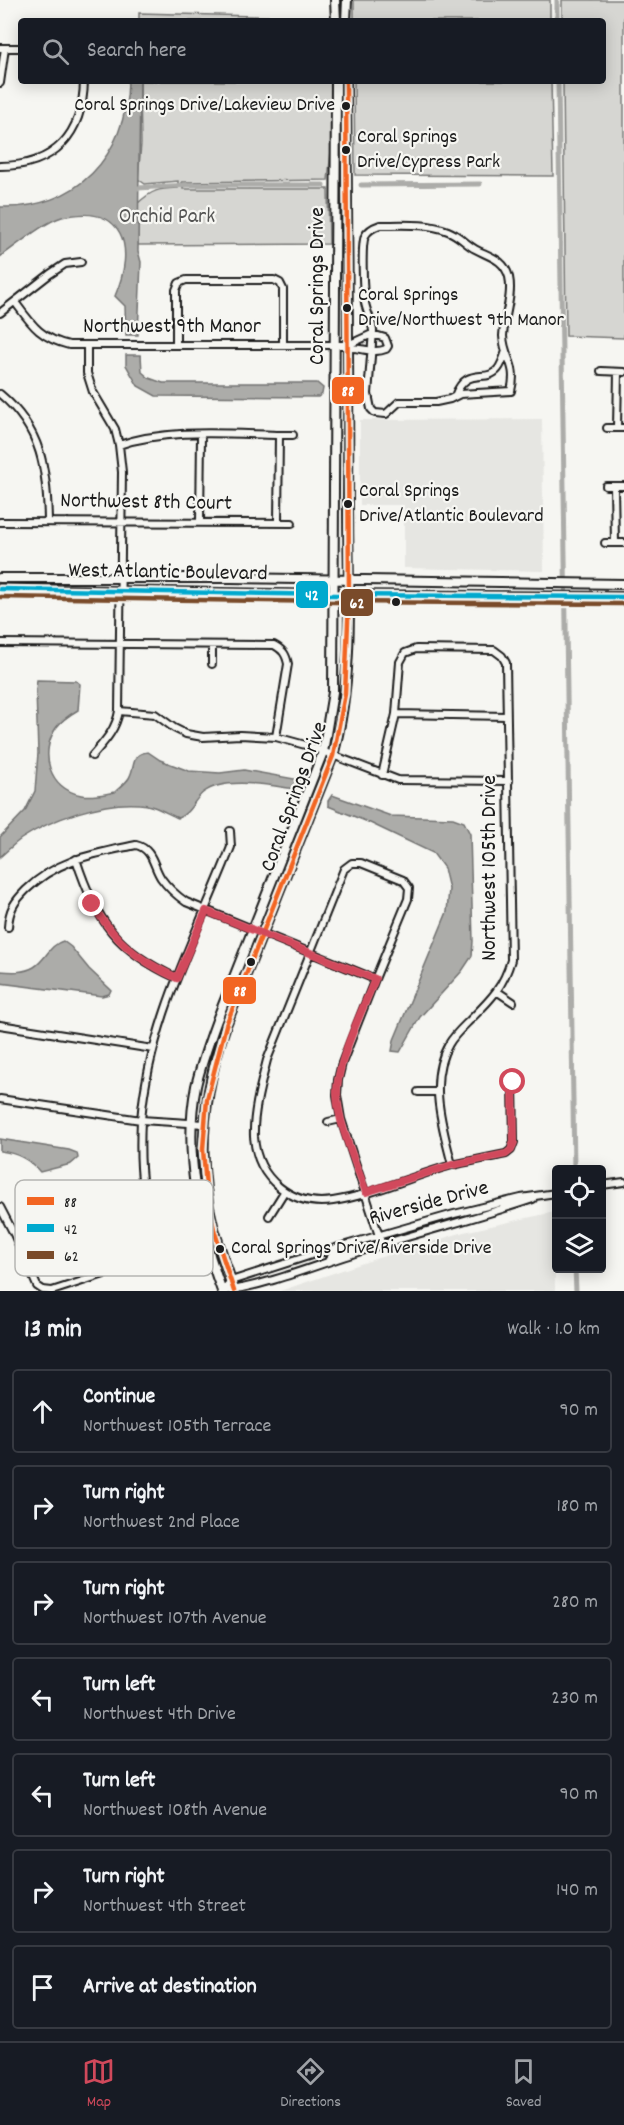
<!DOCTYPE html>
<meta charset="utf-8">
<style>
:root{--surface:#171b24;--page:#242831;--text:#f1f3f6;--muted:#9ea1a6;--line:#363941;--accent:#d1495b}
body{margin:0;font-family:Dekko,sans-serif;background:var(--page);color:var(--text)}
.controls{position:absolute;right:18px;bottom:18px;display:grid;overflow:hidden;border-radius:6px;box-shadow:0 3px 15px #0003}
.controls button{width:54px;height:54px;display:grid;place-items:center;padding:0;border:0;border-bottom:2px solid var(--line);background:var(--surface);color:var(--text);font:30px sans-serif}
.stop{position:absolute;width:18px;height:18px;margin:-14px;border:4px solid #d1495b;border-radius:50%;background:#fff}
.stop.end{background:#d1495b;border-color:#fff;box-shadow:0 2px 6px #0008}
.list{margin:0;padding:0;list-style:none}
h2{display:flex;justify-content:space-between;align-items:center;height:78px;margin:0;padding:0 24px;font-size:26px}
h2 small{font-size:20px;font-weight:400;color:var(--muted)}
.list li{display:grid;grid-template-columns:39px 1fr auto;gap:18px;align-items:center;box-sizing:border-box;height:84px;margin:0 12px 12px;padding:0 12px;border:2px solid var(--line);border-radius:6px}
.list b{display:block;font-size:22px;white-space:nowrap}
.list p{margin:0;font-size:20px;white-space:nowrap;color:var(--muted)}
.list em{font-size:20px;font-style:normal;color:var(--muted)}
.icon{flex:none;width:33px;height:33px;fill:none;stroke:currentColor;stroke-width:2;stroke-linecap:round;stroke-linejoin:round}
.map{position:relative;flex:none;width:624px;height:1291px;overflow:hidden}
.search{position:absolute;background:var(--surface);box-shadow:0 3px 15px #0003;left:18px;right:18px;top:18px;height:66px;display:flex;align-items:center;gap:15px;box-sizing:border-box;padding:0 21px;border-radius:6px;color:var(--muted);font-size:22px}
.sheet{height:750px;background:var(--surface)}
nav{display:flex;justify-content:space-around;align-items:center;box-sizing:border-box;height:84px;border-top:2px solid var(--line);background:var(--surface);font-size:16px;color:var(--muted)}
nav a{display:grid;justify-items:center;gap:3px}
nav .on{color:var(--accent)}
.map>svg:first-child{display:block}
</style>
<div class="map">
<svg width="624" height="1291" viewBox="0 0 624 1291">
<rect width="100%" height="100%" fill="#f6f6f2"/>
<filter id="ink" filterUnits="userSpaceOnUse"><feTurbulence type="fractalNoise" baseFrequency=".0167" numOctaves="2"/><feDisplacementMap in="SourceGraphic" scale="12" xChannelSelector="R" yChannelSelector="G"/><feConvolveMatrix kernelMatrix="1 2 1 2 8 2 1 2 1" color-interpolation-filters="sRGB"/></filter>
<g filter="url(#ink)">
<path fill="#e6e6e2" d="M542,419l2,152 -140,-3v-63h-44v-85z
M554,1212l1,79h-275l98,-33 86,-26z"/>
<path fill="#d6d6d2" stroke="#797977" stroke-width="1.5" d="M354,0h196v21h-196z
M562,0h62v338l-58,-2 -3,-255h40v-60h-41z
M139,13l190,5v3h-190z
M140,81h191l2,50 -5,49 -146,2 1,7h145l1,55 -191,1 -1,-41c16,-15 22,-15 41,-16v-7l-33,3 -7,-5 3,-35z
M354,81h197l2,95 -198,-1z"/>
<path fill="#acaca9" stroke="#727271" stroke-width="1.5" d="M128,81h12l-2,170 3,11 -3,73h-12l-1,-29 -10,-10c21,-48 10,-93 -53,-79 -18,5 -46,29 -62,40v-50c76,3 127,-51 128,-126z
M126,355h15l1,17 7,6 14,5h154l6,5 -1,6 -4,3 -162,-1 -18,-10 -12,-21z
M37,680l39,1 4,3 -2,26c-7,4 -17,11 -22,18 -17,25 -7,61 25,67 11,2 23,-1 34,-3 4,-4 11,-9 14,-14 7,-12 1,-24 19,-26l12,8 29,11 31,2 24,-3 56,10 -4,9c-24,-3 -71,-13 -92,3 -10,7 -13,21 -26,26 -12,-5 -25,-14 -39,-14 -36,-3 -88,15 -118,35 -7,5 -14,12 -21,18v-20l25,-26 10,-20 3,-38 -2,-63z
M332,795l59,21 62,2 11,4 6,12 3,107 -1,15 -10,15 -42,46 -20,35 -8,-1 2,-11 53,-128 2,-23 -5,-21 -11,-15 -65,-31 -40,-16v-5z
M63,941l8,6 18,22 22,21 -2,4 -7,2 -102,-13v-12c11,1 24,2 34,-4 12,-7 15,-22 29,-26z
M0,1139l69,11 8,3 1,5 -7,6 -31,8c-11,-13 -23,-19 -40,-21z"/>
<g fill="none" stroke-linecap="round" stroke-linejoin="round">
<path stroke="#acaca9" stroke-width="5" d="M557,21v-21
M558,81l16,1089
M361,185l119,-1
M138,188l50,-3h135
M575,1268l1,23"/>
<g stroke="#1c1c1c" stroke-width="10">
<path id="minor" d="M0,48h21
M0,83l5,-35
M0,166c55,0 83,-32 84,-85
M380,225c23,0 47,-2 68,6 11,4 18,13 27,18 15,8 29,10 34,28 4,19 -5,40 -6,59 1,23 15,28 8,55l-51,3 -10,5 -14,3h-37l-13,12 -11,-1 -4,-4 -3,-15 5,-63c-1,-10 -6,-18 -8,-28 -2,-11 -4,-58 0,-67 3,-6 9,-9 15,-11z
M15,302c17,23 25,36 54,43h279l3,3c12,0 23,6 35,1l2,-3 -3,-8 -13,-4 -24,11
M0,313l50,-39 15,-10 16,-2
M176,345v-55l3,-7 7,-3h88l6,3 3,6v55
M87,347v26l6,19 22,37 4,16 3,27 -3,239c-3,19 -15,31 -27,45
M601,371l23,1
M0,394c42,35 47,76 48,126
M455,396c12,-31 31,-12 43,-27 4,-5 6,-12 8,-18
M607,428h17
M617,428l1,-56
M119,445c52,-18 119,-10 174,-10
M606,486h18
M614,486l1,57
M0,522l292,1
M278,522l1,-87
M200,523l1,-88
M605,543h19
M0,643l274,2c9,5 12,9 14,19l-12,73
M212,645v19
M119,711l36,3 19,14 12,6 17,3 37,-2 36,2 33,9 89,34 111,1
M396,714l111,2
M382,775l14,-61 4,-52 5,-9 11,-4 78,1 8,6 4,7 5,297c-8,28 -21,40 -41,60 -7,7 -16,15 -21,24 -22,36 -6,84 3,121
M76,859c20,62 41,92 101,119
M8,927c1,-17 6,-25 18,-37 32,-31 68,-36 110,-45 17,4 17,21 25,33 7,10 15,17 25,24l189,77
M498,992l15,10
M0,1025l153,24
M418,1092h20
M0,1099l141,21 63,4
M328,1122l13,-3
M602,1185l22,-3
M0,1207l14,27 23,52 6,4 9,1 92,-30c6,-4 9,-7 10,-15 1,-14 -8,-42 -11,-58 -3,-21 -3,-47 -2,-68 8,-97 55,-184 90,-273l-1,-16
M269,1216l15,-24
M14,1234l54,-26 75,-22
M382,1245l-41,-126 -4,-24 1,-15 4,-17 33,-84 33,-80 1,-11 -6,-8 -42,-17h-9l-8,6 -77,191c-6,24 -14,52 -13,77 3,42 38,70 79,64 40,-6 79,-25 119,-36 18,-4 36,-7 54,-11l5,-4 3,-8 -1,-60
M328,1261l5,-7 22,-7
M222,1291l9,-10 87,-28 136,-39 67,-16 35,-5
M226,1291c50,-8 97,-29 145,-43 54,-17 109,-31 162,-49"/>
</g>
<g stroke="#1c1c1c" stroke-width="12">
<path id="major" d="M335,0l1,21
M346,21l1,-21
M0,578h230l394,6
M0,589l335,6 289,2
M222,1291c-23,-61 -39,-140 -26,-205 5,-22 13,-44 21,-66l106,-268 10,-60 3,-611
M234,1291c-6,-22 -15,-44 -21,-66 -18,-68 -9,-135 13,-200l107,-269c22,-82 15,-169 15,-253 1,-141 -1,-281 -2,-422"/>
</g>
<use href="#minor" stroke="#f6f6f2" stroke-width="6"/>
<use href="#major" stroke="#f6f6f2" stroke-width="8"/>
<g stroke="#f6f6f2" stroke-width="9">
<path id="bus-1" d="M234,1291l-19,-58 -8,-33 -4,-51 4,-50 19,-74 107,-269 12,-62 4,-96 -3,-517"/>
</g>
<g stroke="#f6f6f2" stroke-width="9">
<path id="bus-2" d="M0,589l335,6 289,2"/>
</g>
<g stroke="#f6f6f2" stroke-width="9">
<path id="bus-3" d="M0,597l335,5 289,2"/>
</g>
<use href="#bus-1" stroke="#f26522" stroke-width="4.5"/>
<use href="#bus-2" stroke="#00a9ce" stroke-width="4.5"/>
<use href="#bus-3" stroke="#7a4b2a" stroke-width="4.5"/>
</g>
</g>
<g fill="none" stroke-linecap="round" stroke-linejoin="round" filter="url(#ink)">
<path stroke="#d1495b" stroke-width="8" d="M92,904c23,37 45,56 85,74l29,-67 169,68c-12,30 -39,84 -38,115 1,31 19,69 29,98l86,-27 54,-11 5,-4 3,-8 -1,-60"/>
</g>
<g fill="#1c1c1c" stroke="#f6f6f2" stroke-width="2">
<circle cx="346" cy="106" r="5"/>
<circle cx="346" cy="150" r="5"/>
<circle cx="347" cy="308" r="5"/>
<circle cx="348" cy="504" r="5"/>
<circle cx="396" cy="602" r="5"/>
<circle cx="251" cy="962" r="5"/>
<circle cx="220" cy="1249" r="5"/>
</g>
<g text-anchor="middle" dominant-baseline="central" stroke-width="4.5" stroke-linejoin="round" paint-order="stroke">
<g font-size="20" fill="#1c1c1c" stroke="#f6f6f2" text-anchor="start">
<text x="335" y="106" text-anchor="end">Coral Springs Drive/Lakeview Drive</text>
<text x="357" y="138">Coral Springs<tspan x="357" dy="25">Drive/Cypress Park</tspan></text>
<text x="358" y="296">Coral Springs<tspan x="358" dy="25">Drive/Northwest 9th Manor</tspan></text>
<text x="359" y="492">Coral Springs<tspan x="359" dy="25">Drive/Atlantic Boulevard</tspan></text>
<text x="231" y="1249">Coral Springs Drive/Riverside Drive</text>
</g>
<g font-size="22" fill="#545453" stroke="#f6f6f2">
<text x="167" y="217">Orchid Park</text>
</g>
<g font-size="22" fill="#1c1c1c" stroke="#f6f6f2">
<text transform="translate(318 286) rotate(-90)">Coral Springs Drive</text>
<text x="172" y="327">Northwest 9th Manor</text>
<text transform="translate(146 503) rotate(1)">Northwest 8th Court</text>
<text transform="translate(168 573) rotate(1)">West Atlantic Boulevard</text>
<text transform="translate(295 797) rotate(-70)">Coral Springs Drive</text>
<text transform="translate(490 868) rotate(-90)">Northwest 105th Drive</text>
<text transform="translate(429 1204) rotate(-15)">Riverside Drive</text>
</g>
</g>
<rect x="15" y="1180" width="198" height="96" rx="9" fill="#f6f6f2" stroke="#b5b5b2" stroke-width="1.5"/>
<rect x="27" y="1197" width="27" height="8" fill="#f26522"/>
<rect x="27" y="1224" width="27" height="8" fill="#00a9ce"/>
<rect x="27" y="1251" width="27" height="8" fill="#7a4b2a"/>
<g font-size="16" fill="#1c1c1c">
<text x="64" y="1207">88</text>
<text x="64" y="1234">42</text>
<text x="64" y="1261">62</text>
</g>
<g stroke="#f6f6f2" stroke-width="2">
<rect x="331" y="376" width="34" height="29" rx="6" fill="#f26522"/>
<rect x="295" y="580" width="34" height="29" rx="6" fill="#00a9ce"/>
<rect x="340" y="588" width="34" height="29" rx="6" fill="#7a4b2a"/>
<rect x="222" y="976" width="35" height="29" rx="6" fill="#f26522"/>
</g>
<g font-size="16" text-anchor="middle" font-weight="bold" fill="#fff">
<text x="348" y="396">88</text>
<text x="312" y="600">42</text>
<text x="357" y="608">62</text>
<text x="240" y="996">88</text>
</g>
</svg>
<div class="controls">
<button><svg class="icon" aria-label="locate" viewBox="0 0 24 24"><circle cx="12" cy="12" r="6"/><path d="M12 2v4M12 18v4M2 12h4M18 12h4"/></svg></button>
<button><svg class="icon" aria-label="layers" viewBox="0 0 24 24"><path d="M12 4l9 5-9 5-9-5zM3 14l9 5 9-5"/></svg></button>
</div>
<div class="stop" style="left:513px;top:1082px"></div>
<div class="stop end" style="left:92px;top:904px"></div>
<div class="search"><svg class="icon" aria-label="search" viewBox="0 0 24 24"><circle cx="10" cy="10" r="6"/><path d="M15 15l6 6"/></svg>Search here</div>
</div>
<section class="sheet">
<h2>13 min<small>Walk · 1.0 km</small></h2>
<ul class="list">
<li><svg class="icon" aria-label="ahead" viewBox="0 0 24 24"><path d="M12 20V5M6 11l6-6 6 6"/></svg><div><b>Continue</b><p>Northwest 105th Terrace</p></div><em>90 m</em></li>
<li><svg class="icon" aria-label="right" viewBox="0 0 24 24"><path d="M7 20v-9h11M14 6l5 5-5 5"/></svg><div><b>Turn right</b><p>Northwest 2nd Place</p></div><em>180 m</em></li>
<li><svg class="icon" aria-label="right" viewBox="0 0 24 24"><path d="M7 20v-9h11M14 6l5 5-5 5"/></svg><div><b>Turn right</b><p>Northwest 107th Avenue</p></div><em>280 m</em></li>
<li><svg class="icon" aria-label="left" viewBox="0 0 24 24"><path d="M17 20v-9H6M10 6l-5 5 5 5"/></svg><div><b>Turn left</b><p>Northwest 4th Drive</p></div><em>230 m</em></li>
<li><svg class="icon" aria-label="left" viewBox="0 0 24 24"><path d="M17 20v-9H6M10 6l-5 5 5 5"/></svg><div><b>Turn left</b><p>Northwest 108th Avenue</p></div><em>90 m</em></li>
<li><svg class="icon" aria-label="right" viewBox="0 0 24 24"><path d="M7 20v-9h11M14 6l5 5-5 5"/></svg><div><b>Turn right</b><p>Northwest 4th Street</p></div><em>140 m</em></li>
<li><svg class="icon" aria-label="arrive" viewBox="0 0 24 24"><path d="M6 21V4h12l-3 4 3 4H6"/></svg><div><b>Arrive at destination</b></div></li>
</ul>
</section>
<nav>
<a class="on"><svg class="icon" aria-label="map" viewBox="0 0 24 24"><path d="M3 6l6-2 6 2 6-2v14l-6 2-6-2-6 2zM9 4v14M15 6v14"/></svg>Map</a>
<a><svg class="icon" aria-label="directions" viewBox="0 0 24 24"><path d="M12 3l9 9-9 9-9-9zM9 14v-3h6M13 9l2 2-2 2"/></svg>Directions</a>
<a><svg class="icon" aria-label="saved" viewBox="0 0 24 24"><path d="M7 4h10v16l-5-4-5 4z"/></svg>Saved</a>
</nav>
